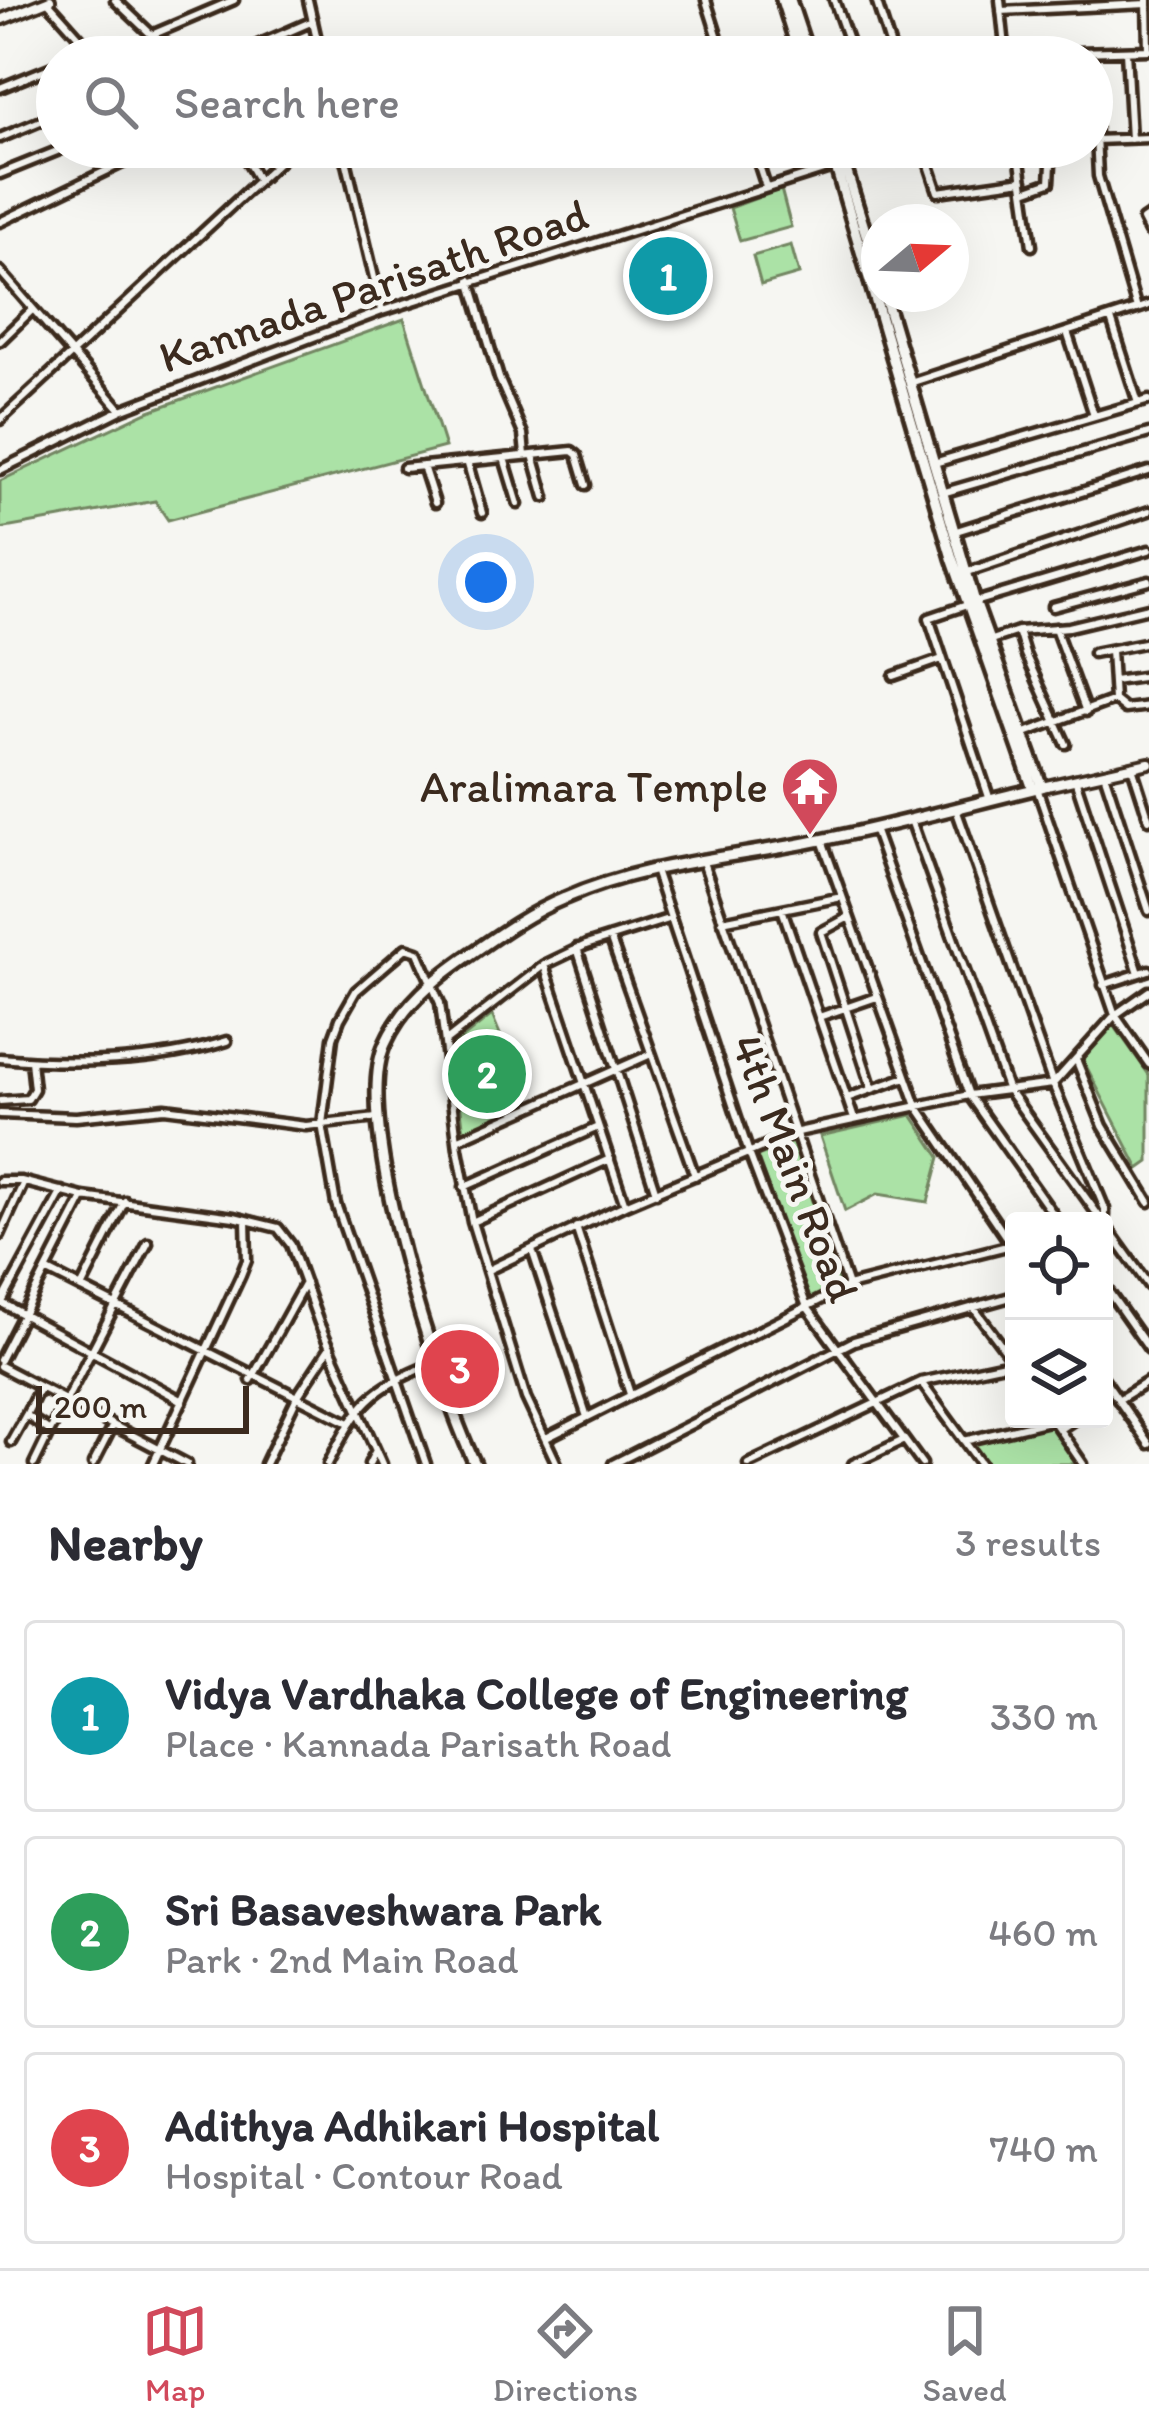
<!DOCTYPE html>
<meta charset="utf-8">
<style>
:root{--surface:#fff;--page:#f2f2f3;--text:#2b2b33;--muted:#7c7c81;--line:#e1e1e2;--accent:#d1495b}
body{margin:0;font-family:Itim,sans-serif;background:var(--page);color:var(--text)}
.controls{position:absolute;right:36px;bottom:36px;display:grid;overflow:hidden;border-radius:12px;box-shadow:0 12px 48px #0002}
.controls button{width:108px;height:108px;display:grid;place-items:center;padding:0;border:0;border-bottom:3px solid var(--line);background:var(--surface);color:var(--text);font:60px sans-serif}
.compass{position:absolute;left:861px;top:204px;width:108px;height:108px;border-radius:50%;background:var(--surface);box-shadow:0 12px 48px #0002;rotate:71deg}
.scale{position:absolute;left:36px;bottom:30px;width:213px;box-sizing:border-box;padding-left:12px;border:6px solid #3b2a1e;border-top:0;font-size:33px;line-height:42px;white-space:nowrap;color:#3b2a1e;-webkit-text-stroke:9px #f6f6f2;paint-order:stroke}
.you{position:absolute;left:486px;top:582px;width:42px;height:42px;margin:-30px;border:9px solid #fff;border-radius:50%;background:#1a73e8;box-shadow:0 0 0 18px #1a73e833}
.badge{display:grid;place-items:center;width:78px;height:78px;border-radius:50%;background:var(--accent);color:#fff;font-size:39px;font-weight:700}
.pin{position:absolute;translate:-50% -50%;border:6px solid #fff;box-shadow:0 3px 12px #0006}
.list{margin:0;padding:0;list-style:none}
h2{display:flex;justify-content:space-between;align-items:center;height:156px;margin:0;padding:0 48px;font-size:51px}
h2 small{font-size:39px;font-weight:400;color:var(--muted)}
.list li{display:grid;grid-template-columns:78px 1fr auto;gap:36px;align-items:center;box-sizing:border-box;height:192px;margin:0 24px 24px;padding:0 24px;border:3px solid var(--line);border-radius:12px}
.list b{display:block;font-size:45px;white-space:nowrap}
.list p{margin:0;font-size:39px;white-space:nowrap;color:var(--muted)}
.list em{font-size:39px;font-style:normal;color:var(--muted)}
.icon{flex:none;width:66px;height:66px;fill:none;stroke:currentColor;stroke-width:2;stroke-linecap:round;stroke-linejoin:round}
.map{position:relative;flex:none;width:1149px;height:1464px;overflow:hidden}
.search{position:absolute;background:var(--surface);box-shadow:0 12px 48px #0002;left:36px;right:36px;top:36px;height:132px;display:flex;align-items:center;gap:30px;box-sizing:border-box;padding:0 42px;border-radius:66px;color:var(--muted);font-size:45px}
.sheet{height:804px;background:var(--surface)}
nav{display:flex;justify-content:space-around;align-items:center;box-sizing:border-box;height:168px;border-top:3px solid var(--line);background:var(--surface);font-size:33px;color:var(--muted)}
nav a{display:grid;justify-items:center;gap:6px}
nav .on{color:var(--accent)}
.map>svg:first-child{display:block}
</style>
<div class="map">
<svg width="1149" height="1464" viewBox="0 0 1149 1464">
<rect width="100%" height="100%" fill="#f6f6f2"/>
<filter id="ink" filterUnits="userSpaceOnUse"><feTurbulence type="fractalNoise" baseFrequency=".00833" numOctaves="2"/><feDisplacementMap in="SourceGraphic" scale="24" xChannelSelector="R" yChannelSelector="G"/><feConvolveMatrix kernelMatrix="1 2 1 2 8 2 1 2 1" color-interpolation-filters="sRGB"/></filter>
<g filter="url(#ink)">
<path fill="#abe2a6" stroke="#738662" stroke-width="3" d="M781,189l10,38 -51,14 -10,-33z
M791,245l8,29 -38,11 -8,-29z
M404,319l41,128 -277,73 -13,-19 -155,28v-48l147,-69z
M492,1015l36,87 -64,31 -11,-87z
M1113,1024l36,51v87l-10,7 -56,-109z
M912,1115l28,42 -12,45 -50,-8 -33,17 -25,-75z
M793,1142l46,142 -31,15 -51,-143z
M1052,1425l25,39h-91l-16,-21z"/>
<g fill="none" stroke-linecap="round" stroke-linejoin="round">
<g stroke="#3b2a1e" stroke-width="15">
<path id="minor" d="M115,0l60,57
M308,0l13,57
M706,0l18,57
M834,0l20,57
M876,0l18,57
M1000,0l6,56
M1147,0l1,50
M47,1l50,56
M1001,11l146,-7
M154,34l80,-34
M1126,51l5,88
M1092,52l6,124 39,133
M1006,54l143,-4
M76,57l16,-6
M230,57l83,-36
M0,88l57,-23
M0,138l57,-24
M1095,140l54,-2
M239,147l18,31
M343,147l39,164
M753,147l13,40
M923,147l15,45 85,-12
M1018,147l14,99
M0,174l67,-27
M1025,191l25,-9 2,-35
M1149,216l-6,4 6,12
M0,222l156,-75
M0,271l121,139
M470,280l29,98 24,56 2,21
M1111,319l27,84
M1068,335l26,80
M0,341l33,-32
M910,383l239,-78
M0,420l295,-273
M533,455l12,42
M504,458l14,46
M467,461l15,52
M934,463l215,-63
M423,466l12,37
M404,468l168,-17 5,4 9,30
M0,470l121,-60 261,-99 454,-145
M942,493l207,-60
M953,532l196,-61
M965,573l184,-62
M975,602l174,-52
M967,605l-38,13 61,182
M1053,607l96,-26
M1055,628l31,84
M1018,631l7,23 41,90
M988,641l30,-10 51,-4 80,-19
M1093,653l56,-11
M894,676l48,-17
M1114,681l35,-5
M1114,700l11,9 24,-3
M1025,733l89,-33 -3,-50
M1132,767l17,53
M1104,773l45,138
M1075,779l64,194
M1037,788l78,227 34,49
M956,809l97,275 52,125v7
M911,820l96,268 142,198
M874,829l95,266 89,126
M822,840l95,266 97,143
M702,859l146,427
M655,870l94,283 58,154 115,157
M782,909l71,207
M849,917l-28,15 51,157
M722,921l120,-24
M610,937l85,239
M577,948l79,245
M544,965l81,240
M1103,985l46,-15
M819,1017l58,-20
M446,1041l98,-76 42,-20 85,-27
M0,1058c73,7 157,5 227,-17
M1076,1059l27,67 46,76
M1053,1084l62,-69 34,-24
M847,1098l59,-21
M0,1101l28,-2 6,-10 -3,-28
M0,1114l76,3 89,-9 141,18 70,-8
M457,1140l194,-86
M0,1181h21l62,16 151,20 44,11 13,17 28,78 63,141
M464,1187l134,-60
M472,1222l138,-63
M576,1227l54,167
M0,1235l24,-53
M532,1250l55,167
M46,1270l303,153
M488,1270l137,-65 173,-73 171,-37 84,-11
M1104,1285l45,64
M81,1288l44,-87
M0,1302l183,99
M1,1304l61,-113
M973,1307l41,55
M0,1360l83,-162
M0,1366l187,98
M1104,1379l45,65
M251,1380l54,-97
M921,1382l60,82
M1118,1400l31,-19
M26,1415l14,-28
M1052,1419l31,45
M1060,1429l15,-10
M50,1431l98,-188
M546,1438l302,-152 163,-41
M964,1441l89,-21
M11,1442l15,-27 24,16 -16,33
M93,1464l20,-39
M153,1464l88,-189 6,-15 -1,-40
M265,1464l32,-67 33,-50
M328,1464c31,-61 41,-75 107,-101
M369,1464l6,-12
M426,1464l-90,-260 -14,-80 11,-86 7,-19 16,-28 50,-43 12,4 22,51 18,146 14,73 54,176 31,66
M613,1464l241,-123 160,-45
M748,1464l173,-82 93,-20
M853,1464l51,-24"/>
</g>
<g stroke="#3b2a1e" stroke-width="16">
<path id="tertiary" d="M0,20l50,-20
M1042,787l107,-24"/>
</g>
<g stroke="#3b2a1e" stroke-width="18">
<path id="secondary" d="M782,0l18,57
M790,0l19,57
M830,147l122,411 81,231
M839,147l40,129
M475,1464c-36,-76 -125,-345 -90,-420 18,-40 51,-66 86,-90 30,-21 60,-42 94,-56 81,-36 170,-40 256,-58 74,-15 147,-35 221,-53l-67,-185 -91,-308"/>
</g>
<use href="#minor" stroke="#f6f6f2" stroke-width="6"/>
<use href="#tertiary" stroke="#f6f6f2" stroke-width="8"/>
<use href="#secondary" stroke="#f6f6f2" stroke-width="9"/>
</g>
</g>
<defs>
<g id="temple-pin" transform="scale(3)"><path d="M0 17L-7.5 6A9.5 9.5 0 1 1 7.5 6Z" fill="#d1495b" stroke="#f6f6f2"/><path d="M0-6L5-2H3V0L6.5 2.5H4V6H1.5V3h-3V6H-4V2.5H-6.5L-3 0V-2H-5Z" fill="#fff"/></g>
</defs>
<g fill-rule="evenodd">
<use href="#temple-pin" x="810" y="786"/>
</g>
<g text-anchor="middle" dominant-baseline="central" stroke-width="10" stroke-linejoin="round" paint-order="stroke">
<g font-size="45" fill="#3b2a1e" stroke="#f6f6f2">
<text transform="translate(373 285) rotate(-19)">Kannada Parisath Road</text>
<text transform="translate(796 1168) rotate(69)">4th Main Road</text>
</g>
<g font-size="45" fill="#3b2a1e" stroke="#f6f6f2" text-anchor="end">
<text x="768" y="786">Aralimara Temple</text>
</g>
</g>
</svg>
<div class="controls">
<button><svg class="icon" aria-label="locate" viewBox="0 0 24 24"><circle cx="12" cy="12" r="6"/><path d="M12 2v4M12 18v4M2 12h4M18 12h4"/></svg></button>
<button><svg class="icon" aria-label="layers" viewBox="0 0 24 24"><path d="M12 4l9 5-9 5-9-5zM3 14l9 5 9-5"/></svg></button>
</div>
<svg class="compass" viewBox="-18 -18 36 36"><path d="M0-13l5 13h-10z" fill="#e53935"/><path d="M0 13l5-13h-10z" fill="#7c7c81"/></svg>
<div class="scale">200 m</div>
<div class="you"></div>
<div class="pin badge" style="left:668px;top:276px;background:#0f9aa8">1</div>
<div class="pin badge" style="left:487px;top:1074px;background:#2e9e5b">2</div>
<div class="pin badge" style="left:460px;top:1369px;background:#e0444e">3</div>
<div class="search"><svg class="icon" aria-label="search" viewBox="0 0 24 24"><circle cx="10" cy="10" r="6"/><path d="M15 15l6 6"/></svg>Search here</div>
</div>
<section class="sheet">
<h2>Nearby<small>3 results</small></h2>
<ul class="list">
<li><span class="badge" style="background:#0f9aa8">1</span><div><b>Vidya Vardhaka College of Engineering</b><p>Place · Kannada Parisath Road</p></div><em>330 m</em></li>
<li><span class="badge" style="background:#2e9e5b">2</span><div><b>Sri Basaveshwara Park</b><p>Park · 2nd Main Road</p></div><em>460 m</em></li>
<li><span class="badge" style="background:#e0444e">3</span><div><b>Adithya Adhikari Hospital</b><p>Hospital · Contour Road</p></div><em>740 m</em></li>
</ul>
</section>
<nav>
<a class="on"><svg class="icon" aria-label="map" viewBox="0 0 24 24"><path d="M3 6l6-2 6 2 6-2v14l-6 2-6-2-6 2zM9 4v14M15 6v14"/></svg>Map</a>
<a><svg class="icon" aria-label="directions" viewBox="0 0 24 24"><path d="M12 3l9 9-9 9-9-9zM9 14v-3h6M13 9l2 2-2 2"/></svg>Directions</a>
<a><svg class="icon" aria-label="saved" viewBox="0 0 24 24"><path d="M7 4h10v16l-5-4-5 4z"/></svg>Saved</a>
</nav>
